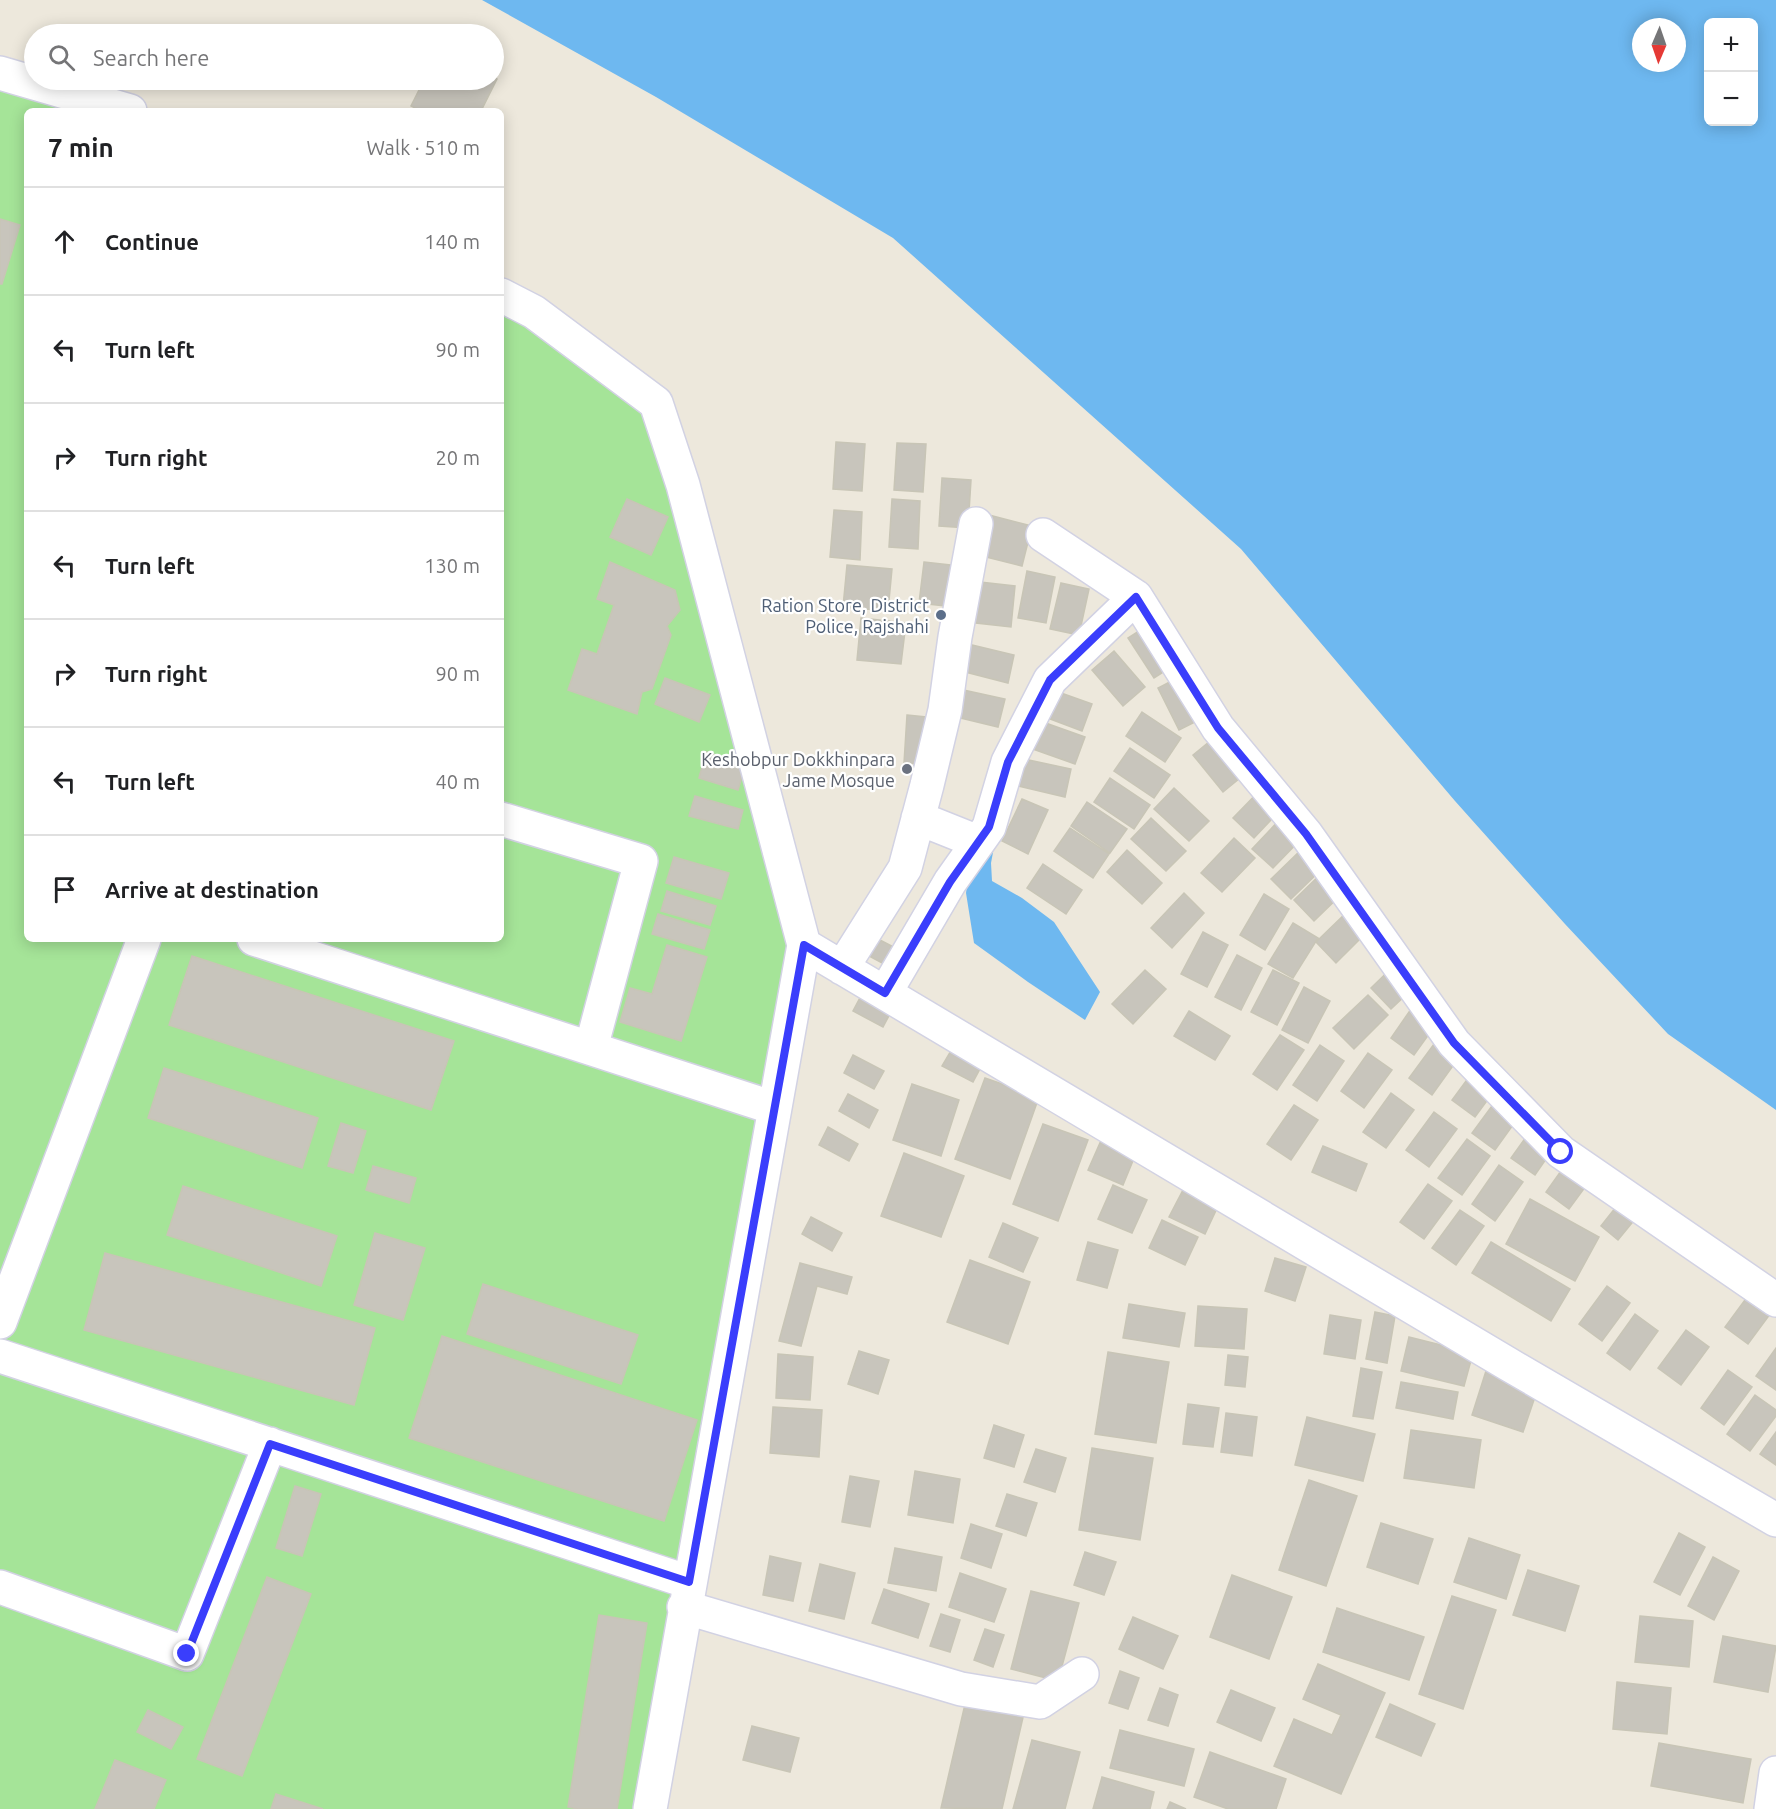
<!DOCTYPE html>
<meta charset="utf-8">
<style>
:root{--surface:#fff;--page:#f6f6f6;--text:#202124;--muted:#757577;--line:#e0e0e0}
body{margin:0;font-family:Ubuntu,sans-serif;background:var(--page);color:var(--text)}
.controls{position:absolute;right:18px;top:18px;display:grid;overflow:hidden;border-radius:9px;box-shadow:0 3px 15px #0003}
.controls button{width:54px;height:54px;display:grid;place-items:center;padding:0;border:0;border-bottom:2px solid var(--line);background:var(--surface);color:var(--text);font:30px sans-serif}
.compass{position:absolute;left:1632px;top:18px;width:54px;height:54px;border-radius:50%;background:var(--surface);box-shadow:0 3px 15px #0003;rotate:182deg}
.stop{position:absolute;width:18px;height:18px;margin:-14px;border:4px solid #3a3efc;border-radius:50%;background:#fff}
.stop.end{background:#3a3efc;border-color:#fff;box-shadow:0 2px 6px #0008}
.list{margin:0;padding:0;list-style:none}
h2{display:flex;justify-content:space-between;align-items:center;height:78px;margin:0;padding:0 24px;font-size:26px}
h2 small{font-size:20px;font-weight:400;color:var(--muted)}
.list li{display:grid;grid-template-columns:39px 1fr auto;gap:18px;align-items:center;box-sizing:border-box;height:108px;padding:0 24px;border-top:2px solid var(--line)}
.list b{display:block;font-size:22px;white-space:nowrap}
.list em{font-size:20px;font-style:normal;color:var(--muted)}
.icon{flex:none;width:33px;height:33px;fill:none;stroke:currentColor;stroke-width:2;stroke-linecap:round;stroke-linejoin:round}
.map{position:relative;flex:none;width:1776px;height:1809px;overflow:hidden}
.search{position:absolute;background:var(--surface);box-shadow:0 3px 15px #0003;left:24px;top:24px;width:480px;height:66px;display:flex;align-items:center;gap:15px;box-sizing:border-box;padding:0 21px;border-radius:33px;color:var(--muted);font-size:22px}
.panel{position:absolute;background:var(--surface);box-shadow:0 3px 15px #0003;left:24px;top:108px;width:480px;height:834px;border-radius:9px}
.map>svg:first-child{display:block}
</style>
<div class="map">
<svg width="1776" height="1809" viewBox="0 0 1776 1809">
<rect width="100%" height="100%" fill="#ede8dc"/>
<path fill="#a5e498" d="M0,88l78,23h-51v828h474v-627l25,13 118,87 16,47 136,489 -152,861h-644z"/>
<path fill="#6eb8f0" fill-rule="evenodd" d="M482,0h1294v1110l-108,-76 -103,-110 -110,-123 -214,-252 -348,-311 -237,-141zM1708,22h46v100h-46zM1641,27h36v36h-36z
M998,826l-7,37 1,18 30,17 32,24 46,70 -15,28 -57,-38 -54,-39 -8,-50 4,-27z"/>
<path fill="#c8c5bc" stroke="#c8c5b6" stroke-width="1.5" d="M494,77l3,2 -16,32h-60l-10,-5 13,-26h70z
M0,219l20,6 -18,59h-2z
M836,442l29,2 -3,47 -29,-2z
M897,443l29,1 -3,48 -29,-2z
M942,478l29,2 -3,48 -29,-2z
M627,499l41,18 -17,38 -41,-18z
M892,499l28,2 -2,48 -29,-2z
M834,510l28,2 -2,48 -30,-3z
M989,515l43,11 -10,40 -44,-11z
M610,562l65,28 5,20 -13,16 4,9 -19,54 -10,3 -5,22 -69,-24 14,-41 15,5 17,-49 -17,-6z
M924,562l44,5 -5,41 -44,-5z
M847,565l45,4 -4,42 -45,-4z
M1027,571l28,6 -9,46 -28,-5z
M971,581l44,5 -4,41 -44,-5z
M1061,583l28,6 -10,46 -29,-6z
M861,618l45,5 -5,41 -44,-4z
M1153,622l26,40 -25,16 -26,-40z
M968,644l46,11 -6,28 -47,-12z
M1114,651l31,36 -22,19 -31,-36z
M1183,675l22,42 -26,13 -21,-42z
M665,678l45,17 -11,27 -44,-18z
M1047,688l45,16 -10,27 -45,-17z
M959,689l46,10 -7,28 -46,-11z
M1142,712l39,26 -16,24 -39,-26z
M907,715l29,3 -3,47 -29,-2z
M1040,721l45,16 -10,27 -45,-16z
M1215,737l30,37 -22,18 -30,-37z
M1130,748l40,27 -16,23 -40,-27z
M706,752l40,11 -8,27 -39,-12z
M1024,759l47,10 -6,28 -47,-11z
M1110,778l40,27 -16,24 -40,-27z
M1266,784l21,19 -33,35 -21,-20z
M1174,788l35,33 -20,20 -35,-32z
M695,796l48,14 -5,19 -49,-13z
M1022,799l26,11 -20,44 -26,-13z
M1087,802l40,27 -17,24 -39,-27z
M1285,814l21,20 -33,34 -21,-19z
M1151,818l35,33 -20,20 -35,-32z
M1070,828l39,26 -16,24 -39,-27z
M1234,838l21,20 -33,34 -21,-19z
M1305,846l20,20 -34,33 -20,-20z
M1127,850l35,33 -20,21 -35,-32z
M674,857l55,16 -8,26 -55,-16z
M1043,864l39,26 -16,24 -39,-26z
M1328,867l21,20 -35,34 -20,-21z
M667,891l49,15 -6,19 -49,-14z
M1184,893l20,20 -32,35 -21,-20z
M1264,894l25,15 -24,41 -25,-15z
M1350,909l20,20 -34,34 -20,-21z
M658,914l52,16 -6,19 -52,-15z
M1293,923l25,15 -25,40 -25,-14z
M1203,932l25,13 -21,42 -26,-13z
M878,939l31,16 -10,17 -30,-16z
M667,945l40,12 -26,84 -61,-19 10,-34 22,6z
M1237,955l25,13 -21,42 -26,-13z
M1405,955l21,21 -35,33 -20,-21z
M192,956l262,85 -23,69 -262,-85z
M1145,970l21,19 -33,35 -21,-20z
M1273,970l26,13 -22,42 -26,-13z
M1304,987l26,14 -22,42 -26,-13z
M862,994l30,16 -9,17 -30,-16z
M1368,995l20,20 -34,34 -21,-21z
M1418,999l24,17 -28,39 -23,-17z
M1189,1011l41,25 -15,24 -41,-24z
M1280,1035l24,15 -27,40 -24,-16z
M1437,1040l23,16 -28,39 -23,-17z
M1320,1045l24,16 -27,40 -24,-16z
M952,1049l30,16 -9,17 -31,-16z
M1368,1053l24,17 -28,38 -23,-17z
M853,1055l31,16 -10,18 -30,-16z
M1480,1062l23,17 -28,38 -23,-17z
M164,1068l154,50 -16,50 -154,-50z
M985,1078l54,19 -29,82 -55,-20z
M912,1084l47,16 -18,56 -48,-16z
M1391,1093l23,17 -28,38 -23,-16z
M848,1094l30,16 -9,18 -30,-17z
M1500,1095l23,16 -28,39 -23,-17z
M1294,1105l24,15 -27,40 -24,-16z
M1434,1112l23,17 -28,38 -23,-17z
M1539,1119l23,17 -27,39 -24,-17z
M341,1123l25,8 -13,42 -25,-7z
M1043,1124l45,16 -30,81 -45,-17z
M828,1127l30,17 -9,17 -30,-16z
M1103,1136l34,15 -14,34 -35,-15z
M1467,1139l23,17 -28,39 -24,-17z
M1323,1146l44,18 -11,27 -44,-19z
M904,1153l60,23 -23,61 -60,-21z
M1573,1154l24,17 -28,38 -23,-17z
M1499,1165l24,17 -28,39 -23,-17z
M373,1166l43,12 -7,25 -43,-13z
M1428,1184l24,17 -28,38 -24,-17z
M1113,1185l34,15 -15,33 -34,-14z
M183,1186l154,50 -16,50 -154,-51z
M1631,1188l18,14 -31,38 -17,-14z
M1183,1190l35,16 -13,28 -36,-17z
M1530,1199l69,38 -24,44 -69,-37z
M1460,1210l24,16 -28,39 -24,-17z
M811,1217l31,16 -10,18 -30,-17z
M1162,1220l36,17 -13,28 -36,-17z
M1003,1223l35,15 -15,34 -34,-15z
M375,1233l50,15 -22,72 -49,-15z
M1088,1242l30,8 -11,38 -30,-8z
M1491,1242l79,47 -19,32 -79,-48z
M105,1253l270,75 -21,77 -270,-75z
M1275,1258l31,9 -11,34 -30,-10z
M970,1260l60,22 -22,62 -61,-22z
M800,1263l52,14 -5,17 -30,-8 -16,60 -22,-5z
M483,1284l155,51 -17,49 -154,-50z
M1607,1286l23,17 -28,38 -23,-17z
M1753,1289l23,17 -28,38 -23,-17z
M1129,1304l56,9 -6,34 -56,-9z
M1198,1306l49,3 -3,40 -49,-3z
M1375,1312l20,4 -8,47 -21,-4z
M1635,1314l23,17 -28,39 -23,-17z
M1330,1315l31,5 -6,39 -31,-5z
M1686,1330l23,17 -28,38 -23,-17z
M442,1336l255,84 -33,101 -255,-83z
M1409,1337l64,16 -9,33 -63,-15z
M1776,1348v42l-20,-14z
M859,1351l30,9 -11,34 -30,-10z
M1108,1352l61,10 -13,81 -61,-9z
M778,1354l35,3 -3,43 -34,-2z
M1228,1355l20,2 -3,30 -20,-2z
M1361,1368l21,4 -9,47 -20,-3z
M1728,1370l24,17 -28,38 -23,-17z
M1486,1371l52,17 -15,44 -51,-17z
M1401,1382l57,10 -5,27 -57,-11z
M1755,1395l21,15v6l-26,35 -23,-17z
M1188,1404l31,4 -6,39 -30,-3z
M773,1407l49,3 -3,47 -49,-4z
M1226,1413l31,4 -5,39 -31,-4z
M1307,1417l68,17 -12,47 -68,-16z
M994,1425l30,10 -10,32 -30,-9z
M1411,1430l70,10 -7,48 -70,-10z
M1776,1432v33l-16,-11z
M1092,1448l61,10 -13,82 -61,-10z
M1036,1449l30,9 -11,34 -31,-10z
M915,1471l45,8 -7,44 -45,-8z
M850,1476l29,5 -9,46 -28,-5z
M1309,1480l48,16 -31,90 -47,-16z
M295,1486l26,8 -19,62 -26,-8z
M1007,1494l30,9 -11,33 -30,-10z
M1381,1523l52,16 -15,45 -51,-17z
M971,1524l31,10 -11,34 -30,-10z
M1679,1533l26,14 -25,48 -26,-13z
M1469,1538l51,17 -14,44 -52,-17z
M895,1548l47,9 -6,34 -48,-8z
M1085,1552l31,10 -12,33 -30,-10z
M770,1556l31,7 -8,38 -30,-6z
M1713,1557l26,14 -25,49 -26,-14z
M820,1564l35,9 -11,46 -35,-8z
M1528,1570l51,16 -14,45 -52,-16z
M960,1573l46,16 -12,33 -45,-15z
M1232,1575l60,22 -23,62 -59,-22z
M267,1577l44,17 -69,182 -45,-17z
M884,1589l45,15 -11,34 -46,-15z
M1031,1591l48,12 -21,78 -47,-12z
M1452,1596l44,14 -33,99 -44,-15z
M1337,1608l87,29 -15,43 -86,-28z
M941,1614l19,6 -10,32 -20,-6z
M599,1615l48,8 -30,186h-39l-10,-2z
M1640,1616l53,5 -4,46 -54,-5z
M1133,1617l45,19 -15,33 -44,-20z
M985,1629l19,6 -11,32 -19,-7z
M1723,1636l53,10 -8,46 -54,-10z
M1318,1664l67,29 -44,101 -67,-28 20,-47 38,16 9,-20 -38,-16z
M1120,1671l19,7 -11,31 -19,-6z
M1617,1682l54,6 -4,46 -54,-5z
M1160,1688l18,7 -10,31 -20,-6z
M1231,1690l44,18 -14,33 -44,-19z
M966,1700l58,13 -22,96 -61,-1z
M1390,1704l45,20 -14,32 -45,-19z
M148,1710l35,17 -12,22 -34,-17z
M752,1726l47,12 -9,34 -47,-12z
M1120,1730l74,19 -10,37 -74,-18z
M1032,1740l48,12 -15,57h-52z
M1659,1743l92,16 -8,44 -92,-17z
M1210,1752l76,27 -10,30h-48l-34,-12z
M115,1760l51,20 -12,29h-59z
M1102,1777l52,15 -4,17h-57z
M276,1794l47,15h-52z
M1170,1802l16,7h-19z"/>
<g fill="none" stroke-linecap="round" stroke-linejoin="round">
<g stroke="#d2d2e3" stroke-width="36">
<path id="minor" d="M0,73l130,38
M501,295l33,17 122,91 27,82 121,460 -154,864
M1043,535l93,62 82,131 88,106 148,209 107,109 215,148
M918,818l60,24
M501,819l140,42 -50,187
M254,939l520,169
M804,945l704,419 268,156
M842,968l63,-100 22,-83 18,-75 10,-73 21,-113
M885,993l65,-111 39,-55 19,-65 42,-82 86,-83
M0,1322l144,-383
M0,1356l689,226
M0,1587l187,67 83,-210
M684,1607l277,82 79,13 42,-28
M1771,1809l5,-36"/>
</g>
<use href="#minor" stroke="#fff" stroke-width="33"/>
</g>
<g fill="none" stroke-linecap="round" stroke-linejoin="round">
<path stroke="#3a3efc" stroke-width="8" d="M187,1654l83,-210 419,138 115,-637 81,48 65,-111 39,-55 19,-65 42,-82 86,-83 82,131 88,106 148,209 107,109"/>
</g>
<circle fill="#5c6f8a" stroke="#fff" stroke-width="2" cx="941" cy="615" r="6"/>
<circle fill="#6b7280" stroke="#fff" stroke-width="2" cx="907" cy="769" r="6"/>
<g text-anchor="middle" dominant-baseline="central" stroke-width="4.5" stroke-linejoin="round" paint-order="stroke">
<g font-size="18" fill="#4e5e75" stroke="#fff" text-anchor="end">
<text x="929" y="605">Ration Store, District<tspan x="929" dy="21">Police, Rajshahi</tspan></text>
</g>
<g font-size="18" fill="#5b616d" stroke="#fff" text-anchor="end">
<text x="895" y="759">Keshobpur Dokkhinpara<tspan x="895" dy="21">Jame Mosque</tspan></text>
</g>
</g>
</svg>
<div class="controls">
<button>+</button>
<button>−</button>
</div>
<svg class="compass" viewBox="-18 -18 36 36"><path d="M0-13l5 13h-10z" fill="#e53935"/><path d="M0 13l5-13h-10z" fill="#757577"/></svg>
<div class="stop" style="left:1561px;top:1152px"></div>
<div class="stop end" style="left:187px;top:1654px"></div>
<div class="search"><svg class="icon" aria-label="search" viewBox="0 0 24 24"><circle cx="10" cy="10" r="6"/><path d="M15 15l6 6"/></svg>Search here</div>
<section class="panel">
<h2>7 min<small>Walk · 510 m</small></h2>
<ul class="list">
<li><svg class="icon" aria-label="ahead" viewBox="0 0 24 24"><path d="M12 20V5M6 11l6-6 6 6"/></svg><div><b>Continue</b></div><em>140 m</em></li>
<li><svg class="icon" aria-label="left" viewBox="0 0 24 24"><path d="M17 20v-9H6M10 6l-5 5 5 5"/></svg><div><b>Turn left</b></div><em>90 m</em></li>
<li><svg class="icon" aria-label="right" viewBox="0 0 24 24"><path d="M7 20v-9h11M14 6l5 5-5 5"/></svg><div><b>Turn right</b></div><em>20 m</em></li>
<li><svg class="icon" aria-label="left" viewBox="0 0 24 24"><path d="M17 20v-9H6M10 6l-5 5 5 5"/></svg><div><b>Turn left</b></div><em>130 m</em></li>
<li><svg class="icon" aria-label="right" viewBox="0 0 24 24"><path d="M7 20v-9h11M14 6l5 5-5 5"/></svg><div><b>Turn right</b></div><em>90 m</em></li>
<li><svg class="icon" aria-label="left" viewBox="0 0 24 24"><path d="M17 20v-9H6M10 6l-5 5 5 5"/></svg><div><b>Turn left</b></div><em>40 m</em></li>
<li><svg class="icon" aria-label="arrive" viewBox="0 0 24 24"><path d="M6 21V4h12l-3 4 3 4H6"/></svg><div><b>Arrive at destination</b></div></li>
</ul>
</section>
</div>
